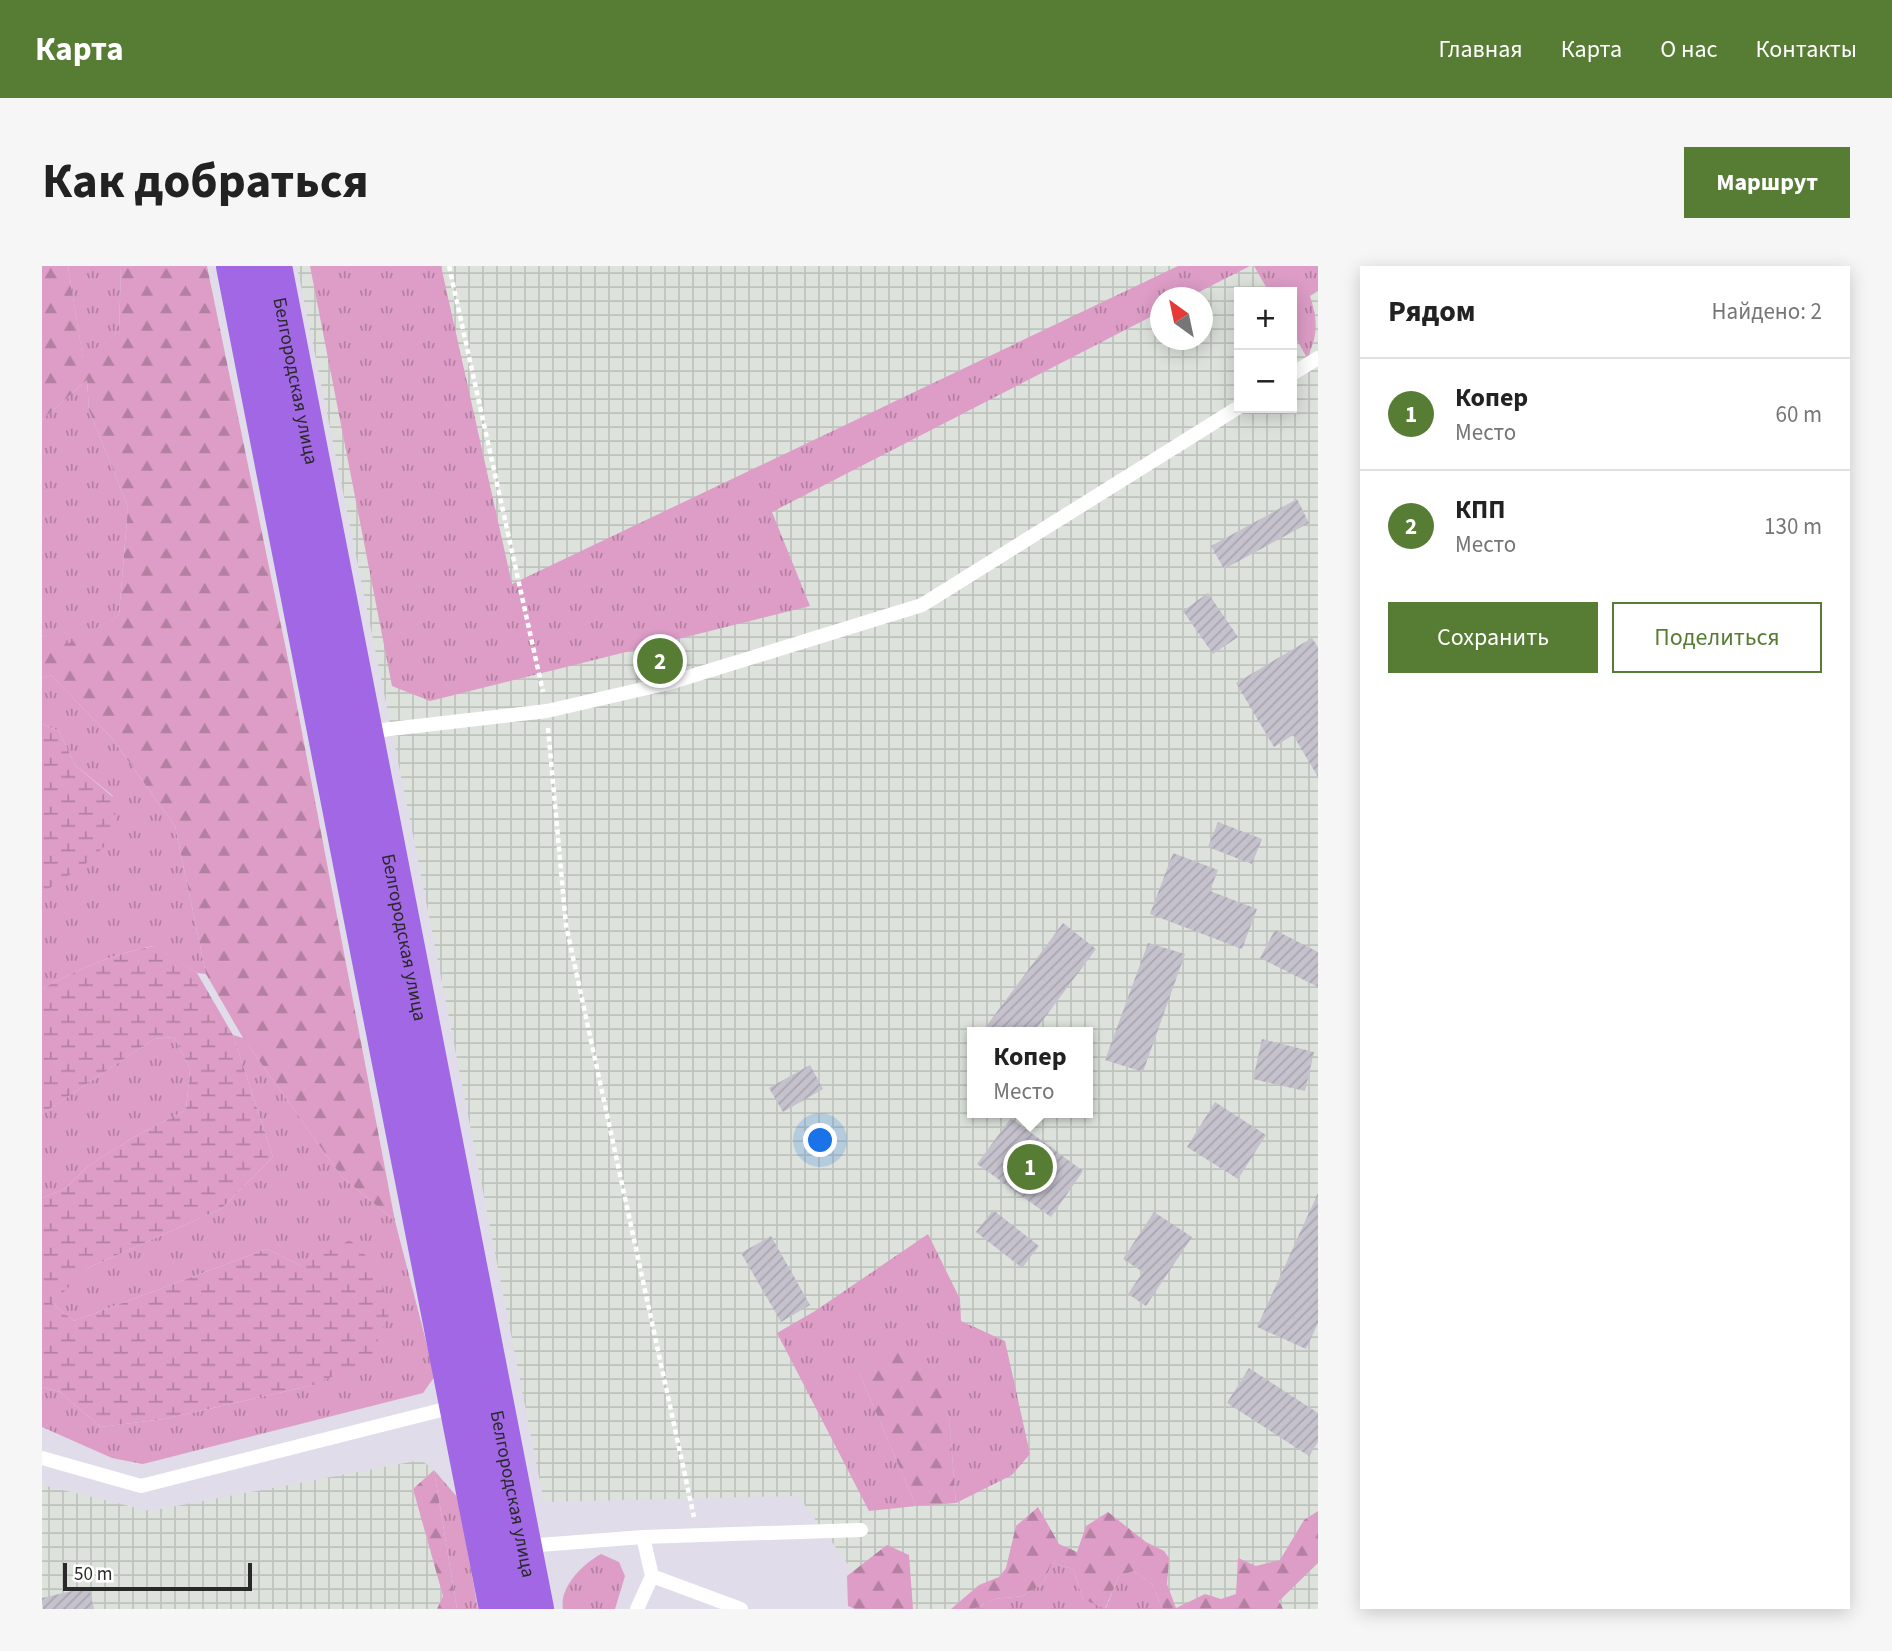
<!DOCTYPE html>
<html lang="ru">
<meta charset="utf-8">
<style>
:root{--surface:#fff;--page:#f6f6f6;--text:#222;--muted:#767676;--line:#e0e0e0;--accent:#577c34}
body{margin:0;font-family:"Source Sans 3",sans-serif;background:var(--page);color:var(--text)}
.controls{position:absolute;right:21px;top:21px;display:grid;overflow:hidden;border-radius:0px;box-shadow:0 4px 18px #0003}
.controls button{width:63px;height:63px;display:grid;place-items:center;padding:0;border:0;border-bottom:2px solid var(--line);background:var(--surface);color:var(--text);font:35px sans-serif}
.compass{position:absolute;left:1108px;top:21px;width:63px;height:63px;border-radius:50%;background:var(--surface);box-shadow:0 4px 18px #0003;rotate:327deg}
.scale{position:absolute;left:21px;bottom:18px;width:189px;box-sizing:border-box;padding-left:7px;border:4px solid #292929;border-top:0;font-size:19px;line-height:24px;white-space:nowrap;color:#292929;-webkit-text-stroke:5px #fff;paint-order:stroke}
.you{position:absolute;left:779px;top:875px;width:24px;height:24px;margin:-18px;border:5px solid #fff;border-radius:50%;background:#1a73e8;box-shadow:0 0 0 10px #1a73e833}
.badge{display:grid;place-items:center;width:46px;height:46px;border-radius:50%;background:var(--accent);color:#fff;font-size:23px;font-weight:700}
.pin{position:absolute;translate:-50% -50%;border:4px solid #fff;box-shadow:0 2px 7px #0006}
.popup{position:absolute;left:925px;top:761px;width:126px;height:91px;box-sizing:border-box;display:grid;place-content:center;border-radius:0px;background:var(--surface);filter:drop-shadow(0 2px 5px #0005);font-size:23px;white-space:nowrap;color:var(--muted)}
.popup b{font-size:26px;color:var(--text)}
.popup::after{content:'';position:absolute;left:50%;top:100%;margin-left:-14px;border:14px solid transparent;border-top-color:var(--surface)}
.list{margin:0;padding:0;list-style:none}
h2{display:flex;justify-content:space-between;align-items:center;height:91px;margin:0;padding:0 28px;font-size:30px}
h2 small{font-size:23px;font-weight:400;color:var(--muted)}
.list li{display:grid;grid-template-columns:46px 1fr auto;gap:21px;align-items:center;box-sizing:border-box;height:112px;padding:0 28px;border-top:2px solid var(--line)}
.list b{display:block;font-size:26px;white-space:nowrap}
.list p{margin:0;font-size:23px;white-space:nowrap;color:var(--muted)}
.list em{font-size:23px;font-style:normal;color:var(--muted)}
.actions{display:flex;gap:14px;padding:21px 28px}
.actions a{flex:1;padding:16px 0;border:2px solid var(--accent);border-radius:0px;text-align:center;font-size:24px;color:var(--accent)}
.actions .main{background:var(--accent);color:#fff}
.map{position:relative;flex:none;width:1276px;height:1343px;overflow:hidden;border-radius:0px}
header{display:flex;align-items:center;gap:42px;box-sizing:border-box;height:98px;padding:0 35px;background:var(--accent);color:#fff}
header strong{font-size:33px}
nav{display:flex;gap:38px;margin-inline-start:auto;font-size:24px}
.intro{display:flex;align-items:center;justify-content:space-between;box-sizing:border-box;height:168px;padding:0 42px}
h1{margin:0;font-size:49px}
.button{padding:18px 32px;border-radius:0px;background:var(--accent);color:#fff;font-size:24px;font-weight:700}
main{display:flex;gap:42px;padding:0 42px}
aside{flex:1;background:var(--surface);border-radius:0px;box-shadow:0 4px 18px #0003}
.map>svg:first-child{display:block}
</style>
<header>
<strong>Карта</strong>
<nav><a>Главная</a><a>Карта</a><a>О нас</a><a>Контакты</a></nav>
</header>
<div class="intro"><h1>Как добраться</h1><a class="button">Маршрут</a></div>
<main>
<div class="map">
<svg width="1276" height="1343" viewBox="0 0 1276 1343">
<defs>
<pattern id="industrial-grid" width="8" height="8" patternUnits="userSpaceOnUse" patternTransform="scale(1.75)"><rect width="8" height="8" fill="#dde3dc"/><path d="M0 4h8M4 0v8" fill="none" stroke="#bec3bd"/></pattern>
<pattern id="grass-tufts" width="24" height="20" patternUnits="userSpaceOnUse" patternTransform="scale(1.75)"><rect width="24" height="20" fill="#dd9dc6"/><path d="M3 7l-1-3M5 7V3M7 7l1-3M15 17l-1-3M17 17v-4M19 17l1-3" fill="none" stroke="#b380a1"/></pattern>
<pattern id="forest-firs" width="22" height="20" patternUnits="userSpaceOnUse" patternTransform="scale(1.75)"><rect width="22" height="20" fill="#dd9dc6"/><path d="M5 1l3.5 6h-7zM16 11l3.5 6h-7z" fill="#b380a1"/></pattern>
<pattern id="wetland-marsh" width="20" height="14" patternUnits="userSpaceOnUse" patternTransform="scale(1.75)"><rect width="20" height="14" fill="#dd9dc6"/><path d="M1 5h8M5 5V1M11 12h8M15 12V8" fill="none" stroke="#b380a1"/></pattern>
<pattern id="building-hatch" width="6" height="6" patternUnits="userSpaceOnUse" patternTransform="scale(1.75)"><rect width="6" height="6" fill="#c5c1cd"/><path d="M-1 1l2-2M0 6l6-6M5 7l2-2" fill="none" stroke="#a9a6b0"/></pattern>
</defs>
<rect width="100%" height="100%" fill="#e0dcea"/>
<path fill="url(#industrial-grid)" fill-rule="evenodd" d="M255,0h1021v1343h-437l-83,-113 -254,6 -130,-662zM1197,26h53v116h-53zM1118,32h42v42h-42zM930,766h116v81h-116z
M379,1194l13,10 -21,19 30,107 -6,13h-395v-124l108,26z"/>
<path fill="url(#grass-tufts)" d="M26,0h53l-2,65 -36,28z
M268,0h131l71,318 666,-318h72l-61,31 -29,1v14l-388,200 38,94 -380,95 -38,-15z
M1212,0h64v25l-8,5c8,25 8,40 -3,62l-15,-27v-39h-23z
M45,114l2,30 39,97 -9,108 -51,30 -26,-10v-215z
M9,409l60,62 64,89 31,148 -9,-1 -44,-27c-39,8 -76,23 -111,43v-96l6,-5 65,-92 -38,-31 -16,-34 -17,-7v-46z
M191,769l10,3 99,139 53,44 40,155 -12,17 -280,71 -31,-6 -70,-31v-40l18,5 41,35 63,-8 150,-34 -13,-119 -34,-17 -193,72 -23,-19 39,-35 131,-58 52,-52z
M132,771l16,32 -4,41 -52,27 -47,30 -21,21 -24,10v-84l112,-75z
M886,968l32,65 1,22 44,20 25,113 -18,21 -56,28 -7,-86 -90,-44 57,133 -47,5 -92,-178 38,-22z
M392,1204l24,28 20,111h-21z
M559,1288l18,8 6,14 -10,33h-52c-4,-22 20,-45 38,-55z
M1010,1297l21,6 10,30 23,9 13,-32 15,-5 18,13 11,25h-189l21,-10 27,-3 21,-12z"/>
<path fill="url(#forest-firs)" d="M0,0h26l15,92 36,-27 2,-65h86l82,398 106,557 -53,-44 -99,-139 -37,-64 -31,-148 -64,-89 -60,-62 -9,3v-43l26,9 51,-29 9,-108 -39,-97 -2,-30 -45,40z
M848,1078l43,29 16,44 7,86 -40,3 -57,-133z
M392,1204l23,139h-20l6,-13 -30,-107z
M996,1241l21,37 18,8 9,-26 22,-14 38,30 18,9 5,7 -2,26 9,24 29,-14 16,5 15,-5 2,-36 18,8 24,-6 24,-40 14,-9v52l-39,38 4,8h-120l-11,-25 -18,-13 -15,5 -14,33 -22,-10 -10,-30 -21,-6 -9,21 -21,12 -27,3 -21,10h-23l28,-24 20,-8 7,-9 10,-42z
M845,1279l22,10 4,54h-58l-7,-3 -1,-30z"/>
<path fill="url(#wetland-marsh)" d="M0,458l17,7 16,34 38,32 5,37 -35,32 -41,27z
M112,680l43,27 36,62 40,122 -52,52 -131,58 -38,36 22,18 193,-72 34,17 49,-26 25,25 16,45 -21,49 -56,26 -150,34 -63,8 -41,-35 -18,-5v-189l24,-10 21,-21 47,-30 52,-27 4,-41 -16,-32 -20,2 -112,75v-125c35,-20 72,-35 112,-43z"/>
<path fill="url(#building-hatch)" d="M1255,233l12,24 -85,46 -13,-23z
M1166,327l30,44 -25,17 -30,-43z
M1270,372l6,9v130l-25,-42 -19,12 -38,-64z
M624,383l4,20 -15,4 -5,-20z
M1176,556l44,17 -10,25 -44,-17z
M1131,587l45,17 -8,21 47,18 -15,40 -92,-35z
M1021,657l33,26 -62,83h-52z
M1233,664l43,22v35l-58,-29z
M1106,677l37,11 -42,118 -38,-12z
M1220,773l52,13 -9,39 -52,-12z
M768,799l13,24 -40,23 -14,-24z
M1173,836l51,33 -28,44 -51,-32z
M969,852l72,53 -32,46 -74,-53z
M1276,927v130l-12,26 -49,-22z
M951,944l46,36 -17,22 -46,-36z
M1112,946l38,25 -46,69 -18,-12 15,-22 -20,-13z
M729,970l39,69 -29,17 -40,-69z
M1207,1102l69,45v29l-9,14 -82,-53z
M47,1321l5,22h-51l-1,-11z"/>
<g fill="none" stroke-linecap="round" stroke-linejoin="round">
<path stroke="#fff" stroke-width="4.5" stroke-dasharray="5 3.5" stroke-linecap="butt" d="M407,0l94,426
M506,462l18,197 128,592"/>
<path stroke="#fff" stroke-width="14" d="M1250,108l26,-16
M323,466l182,-21 122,-28 253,-78 317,-198
M0,1192l99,28 316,-80
M484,1280l117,-9 218,-7
M610,1310l89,33
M595,1343l15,-33 -9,-39"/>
<g stroke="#a167e4" stroke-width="38">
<path d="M193,0l263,1343"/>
<path id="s1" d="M231,0l262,1343"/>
</g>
</g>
<g text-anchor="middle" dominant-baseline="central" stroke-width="5" stroke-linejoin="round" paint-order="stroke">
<g font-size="19" fill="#292929" stroke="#fff">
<text stroke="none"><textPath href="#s1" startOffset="117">Белгородская улица</textPath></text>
<text stroke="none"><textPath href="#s1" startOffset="684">Белгородская улица</textPath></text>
<text stroke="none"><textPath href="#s1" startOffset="1251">Белгородская улица</textPath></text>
</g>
</g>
</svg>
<div class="controls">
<button>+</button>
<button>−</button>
</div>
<svg class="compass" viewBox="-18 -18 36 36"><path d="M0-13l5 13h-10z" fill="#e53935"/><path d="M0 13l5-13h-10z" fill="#767676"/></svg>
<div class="scale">50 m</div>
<div class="you"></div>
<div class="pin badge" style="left:988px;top:901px">1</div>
<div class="popup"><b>Копер</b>Место</div>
<div class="pin badge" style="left:618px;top:395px">2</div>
</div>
<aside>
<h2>Рядом<small>Найдено: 2</small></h2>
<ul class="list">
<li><span class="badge">1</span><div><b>Копер</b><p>Место</p></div><em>60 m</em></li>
<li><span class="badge">2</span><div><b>КПП</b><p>Место</p></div><em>130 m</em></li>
</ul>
<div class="actions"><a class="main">Сохранить</a><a>Поделиться</a></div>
</aside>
</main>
